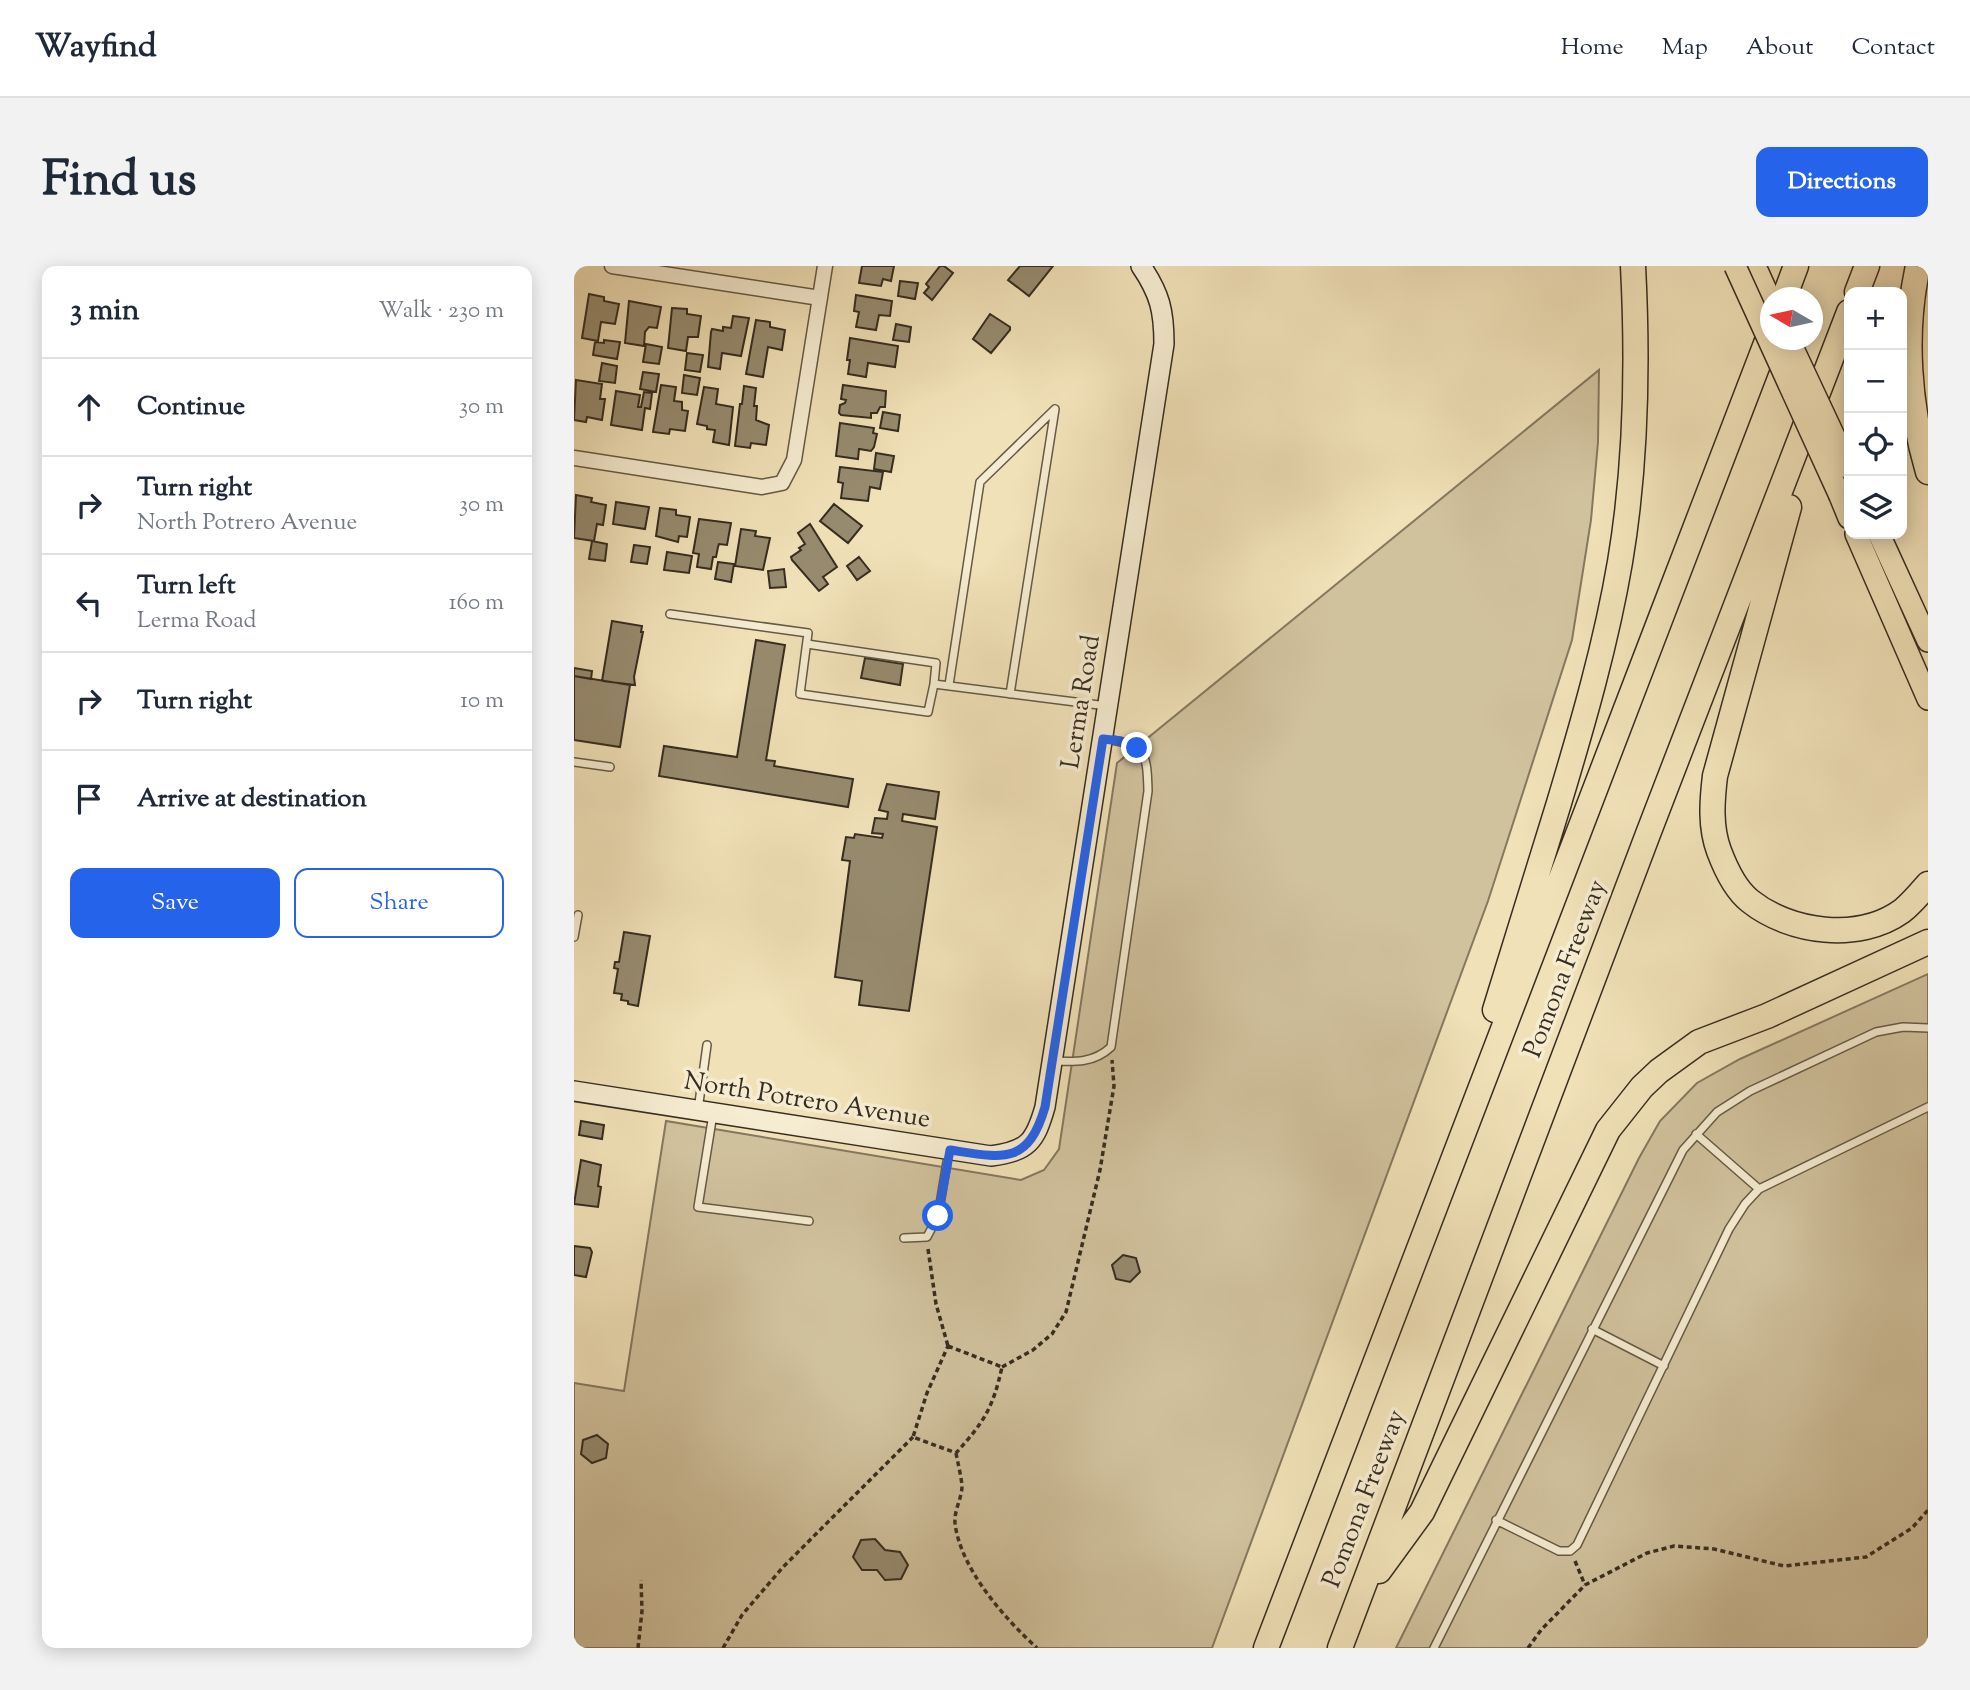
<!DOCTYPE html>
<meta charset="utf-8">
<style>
:root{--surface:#fff;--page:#f2f2f3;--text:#1f2937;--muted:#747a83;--line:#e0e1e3;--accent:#2563eb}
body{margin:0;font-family:"Sorts Mill Goudy",serif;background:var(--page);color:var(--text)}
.controls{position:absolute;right:21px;top:21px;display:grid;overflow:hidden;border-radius:14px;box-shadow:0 4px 18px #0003}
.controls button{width:63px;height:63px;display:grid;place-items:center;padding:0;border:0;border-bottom:2px solid var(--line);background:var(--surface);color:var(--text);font:35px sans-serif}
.compass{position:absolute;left:1186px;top:21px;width:63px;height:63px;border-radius:50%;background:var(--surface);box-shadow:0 4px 18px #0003;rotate:279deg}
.stop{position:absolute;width:21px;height:21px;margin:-16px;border:5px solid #2563eb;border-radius:50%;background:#fff}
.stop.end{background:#2563eb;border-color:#fff;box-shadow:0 2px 7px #0008}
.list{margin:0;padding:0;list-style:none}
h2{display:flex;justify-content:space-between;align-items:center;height:91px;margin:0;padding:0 28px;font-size:30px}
h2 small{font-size:23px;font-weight:400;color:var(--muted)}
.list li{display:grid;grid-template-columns:46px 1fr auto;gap:21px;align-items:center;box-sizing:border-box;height:98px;padding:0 28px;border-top:2px solid var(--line)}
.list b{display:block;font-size:26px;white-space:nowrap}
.list p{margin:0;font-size:23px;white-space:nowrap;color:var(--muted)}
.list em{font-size:23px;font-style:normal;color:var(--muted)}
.actions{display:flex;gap:14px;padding:21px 28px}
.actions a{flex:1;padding:16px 0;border:2px solid var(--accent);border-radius:14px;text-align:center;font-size:24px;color:var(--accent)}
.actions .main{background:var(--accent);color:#fff}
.icon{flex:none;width:38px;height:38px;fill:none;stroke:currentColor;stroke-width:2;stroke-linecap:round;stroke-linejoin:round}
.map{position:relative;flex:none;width:1354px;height:1382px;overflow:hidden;border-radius:14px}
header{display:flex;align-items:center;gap:42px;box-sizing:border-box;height:98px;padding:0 35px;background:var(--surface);border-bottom:2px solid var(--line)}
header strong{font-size:33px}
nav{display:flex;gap:38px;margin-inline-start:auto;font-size:24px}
.intro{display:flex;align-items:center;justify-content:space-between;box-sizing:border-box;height:168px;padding:0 42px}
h1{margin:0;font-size:49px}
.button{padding:18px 32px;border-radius:14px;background:var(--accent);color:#fff;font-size:24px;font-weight:700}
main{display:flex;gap:42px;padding:0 42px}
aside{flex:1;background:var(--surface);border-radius:14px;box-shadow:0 4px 18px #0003}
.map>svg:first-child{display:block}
</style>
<header>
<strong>Wayfind</strong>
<nav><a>Home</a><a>Map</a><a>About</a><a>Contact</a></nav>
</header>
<div class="intro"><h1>Find us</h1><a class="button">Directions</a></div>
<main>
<aside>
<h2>3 min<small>Walk · 230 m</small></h2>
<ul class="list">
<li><svg class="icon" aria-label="ahead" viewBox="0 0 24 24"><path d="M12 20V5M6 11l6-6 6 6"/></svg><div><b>Continue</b></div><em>30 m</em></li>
<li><svg class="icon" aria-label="right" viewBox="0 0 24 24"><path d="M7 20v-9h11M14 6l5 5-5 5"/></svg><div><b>Turn right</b><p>North Potrero Avenue</p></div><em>30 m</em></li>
<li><svg class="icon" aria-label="left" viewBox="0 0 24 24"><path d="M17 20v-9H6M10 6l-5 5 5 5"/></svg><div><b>Turn left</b><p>Lerma Road</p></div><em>160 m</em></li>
<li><svg class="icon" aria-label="right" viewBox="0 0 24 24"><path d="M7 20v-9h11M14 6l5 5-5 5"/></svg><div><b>Turn right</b></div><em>10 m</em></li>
<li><svg class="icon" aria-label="arrive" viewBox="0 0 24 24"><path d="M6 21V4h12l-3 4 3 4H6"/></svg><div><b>Arrive at destination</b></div></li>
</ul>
<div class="actions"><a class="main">Save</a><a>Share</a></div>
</aside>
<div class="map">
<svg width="1354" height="1382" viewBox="0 0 1354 1382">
<rect width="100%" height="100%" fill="#f1e1b8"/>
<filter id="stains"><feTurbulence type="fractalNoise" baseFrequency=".00286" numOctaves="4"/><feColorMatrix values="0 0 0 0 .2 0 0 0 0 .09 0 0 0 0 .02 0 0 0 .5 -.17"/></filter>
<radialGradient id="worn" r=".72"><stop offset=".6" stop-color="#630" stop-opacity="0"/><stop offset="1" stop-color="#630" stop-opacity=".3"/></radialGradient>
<path fill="#d1c29e" stroke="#84785f" stroke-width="2" d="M1025,104l-1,72 -7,78 -19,120 -84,261 -276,747h-638v-265l50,8 42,-270 355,59 23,-10 15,-21 58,-386z
M1354,708v674h-532l243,-490 21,-37 37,-38 43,-24z"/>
<path fill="#978b6f" stroke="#362d20" stroke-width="2" d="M288,0h32l-3,15 -8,-2 -2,7 -22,-3z
M366,0h4l9,7 -21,27 -8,-7 5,-6 -3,-3z
M446,0h33l-24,30 -21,-16z
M326,15l18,2 -3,16 -17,-3z
M15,28l15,3v4l15,3 -4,20 -14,-2 -3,19 -16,-3z
M282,29l36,6 -2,15 -11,-1 -3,15 -20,-3 3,-15 -5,-1z
M55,35l32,6 -4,21 -8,-1 -4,5 -1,14 -19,-3z
M98,42l15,1v5l14,2 -3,21h-10l-2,14 -18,-3z
M416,48l20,13v3l-19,23 -18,-14z
M159,50l16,2 -8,38 -19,-3 -2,16 -12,-2 3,-35 1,-3 11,2v-4l8,1z
M182,54l14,2v5l15,3 -3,20 -14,-3 -5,30 -17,-3z
M322,58l15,3 -2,15 -16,-2z
M276,72l48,8 -3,21 -27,-4 -2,14 -18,-3 2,-14h-3z
M30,74l16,2 -3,17 -24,-4 2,-13 9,1z
M72,78l16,3 -3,17 -16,-2z
M113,87l16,2 -3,17 -15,-2z
M28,97l15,3 -2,17 -16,-2z
M69,106l16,2 -3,18 -16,-3z
M110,109l16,3 -3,17 -15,-2z
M2,114l26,4 -2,15h5l-3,21 -15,-3 -1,5 -12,-2z
M87,119l15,2 -2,14 8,1v8l6,1 -3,20 -15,-2 -1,5 -16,-2z
M269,119l43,6 -1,16h-5l-3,6h-6v5l-30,-3 -2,-2 1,-8 5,-2 1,-3 -5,-1z
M170,120l12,2 -2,18h3l-1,14 13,5 -3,20 -15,-2 -1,5 -15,-2 5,-42h2z
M130,121l14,2 -2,15 17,3 -4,38 -16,-3 2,-12 -8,-1v-3l-10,-2z
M42,125l24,4 -2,12h3l3,-15 8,1 -2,16 -5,-1 -3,22 -31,-5z
M309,146l17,3 -2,16 -18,-3z
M266,157l34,5 -1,5 4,1 -3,13 -3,4 -12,-2 -1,10 -22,-3z
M302,187l18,3 -3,16 -17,-3z
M266,201l43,5 -3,17 -10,-2 -2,14 -27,-3 2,-15 -5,-1z
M2,229l16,3 -1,4 15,3 -3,20 -6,-1 -3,17 -20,-3z
M42,236l33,5 -4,22 -32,-5z
M260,238l28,22 -14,17 -28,-22z
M86,242l16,2v5l14,2 -3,20 -8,-1 -1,6 -22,-6z
M125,253l32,4 -4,22 -8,-1 -1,3 -2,10h-3l-2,12 -14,-2 2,-13 -6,-1z
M236,258l27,43 -14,10 5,7 -9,7 -27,-31 -1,-3 10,-7 -2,-2 6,-4 -7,-11z
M167,263l15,2 -1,5 15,2 -7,32 -28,-4z
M18,275l15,3 -2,17 -16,-2z
M60,279l16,2 -3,17 -16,-2z
M93,286l25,4 -3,17 -25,-3z
M285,291l11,14 -13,9 -10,-14z
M144,296l16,2 -3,18 -16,-3z
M210,303l2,18 -16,1 -2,-17z
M38,355l30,5 -1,6h2l-9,45 1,8 -33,-4z
M182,374l29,5 -19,115 9,1 -1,5 79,13 -5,28 -189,-31 5,-30 73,11z
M291,392l38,6 -3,21 -39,-7z
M0,402l18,3 -1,8 -17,-3z
M0,410l56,9 -10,62 -46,-7z
M313,518l52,8 -4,27 -32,-5 -1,7 35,6 -28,184 -50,-6 3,-24 -27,-4 15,-116 -8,-1 4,-23 8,1 1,-4 27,4 1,-4 -11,-1 3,-15 12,1 1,-7 -9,-2z
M50,666l26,4 -12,70 -10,-2v-3l-7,-1 1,-6 -8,-1 4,-24 -4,-1 1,-6h4z
M7,855l23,4 -2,14 -23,-4z
M7,894l20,5 -3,21 3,1 -3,20 -24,-3z
M0,980l16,2 2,4 -6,25 -12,-2z
M549,989l13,3 4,14 -10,10 -14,-3 -4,-14z
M23,1169l11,9 -2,14 -14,5 -11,-9 2,-14z
M301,1273l10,11 15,2 8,13 -7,14 -16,1 -8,-10h-15l-9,-13 8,-17z"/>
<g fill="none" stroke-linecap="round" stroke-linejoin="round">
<g stroke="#655a46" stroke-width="10">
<path id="lane" d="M96,348l138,19 -8,61 128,18 6,-28 173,22
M233,378l129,19 -2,21
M375,419l31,-203 75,-73 -45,285
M0,496l36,5
M0,671l4,-22
M479,795c22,1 41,2 58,-14l37,-256c-1,-38 -2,-46 -42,-52
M124,844l9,-65
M139,848l-15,93 111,14
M1122,868l63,55
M330,972l23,-1 11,-21 11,-66
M1018,1063l72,37
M922,1254l63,31h11l7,-6 152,-316 16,-25 14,-15 169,-82
M860,1382l249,-498 34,-38 33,-21 126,-59 27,-5 25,1"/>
</g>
<g stroke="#655a46" stroke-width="17">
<path id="street" d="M38,0l208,32
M0,192l188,29 20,-4 12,-23 31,-194"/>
</g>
<g stroke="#362d20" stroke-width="22">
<path id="secondary" d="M0,825l417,65c37,-5 44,-14 54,-49l119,-763c0,-33 -4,-50 -23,-78"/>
</g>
<g stroke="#362d20" stroke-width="24">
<path id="primary" d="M1181,0l15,33
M1266,230l9,22
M1282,268l72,165
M1305,268l49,107"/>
</g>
<g stroke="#362d20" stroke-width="27">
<path id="highway" d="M1344,0c-15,67 -9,141 10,206
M1283,26l10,-26
M1210,32l12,-32
M1215,241l-74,269c-3,25 -5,51 4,75 6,16 17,39 31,50 40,32 109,41 152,10 10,-8 18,-18 26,-27
M921,744c22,-69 43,-138 64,-207 24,-80 47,-159 61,-241 16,-95 18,-200 13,-296
M805,1305l43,-59 186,-382 34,-43 17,-16 40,-29 68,-26 161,-74
M692,1382c171,-437 335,-877 504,-1315
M766,1382l308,-814 201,-522"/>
</g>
<path stroke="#362d20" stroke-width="3.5" stroke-dasharray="5 3.5" stroke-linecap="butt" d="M354,983l8,55 12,42
M374,1080l54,21c-9,41 -18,55 -46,86l-43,-16 14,-44z
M428,1101l31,-17 19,-16 14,-22 34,-142 14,-84 -2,-26
M382,1187c2,11 5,22 6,33 0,12 -8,24 -7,37 5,45 49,95 82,125
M1001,1295l10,24
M64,1382l4,-37 -1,-31
M149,1382l19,-33 41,-48 130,-130
M954,1382l13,-18 44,-45 62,-32 27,-7 40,3 70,17 82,-9 46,-29 16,-18"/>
<use href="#lane" stroke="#f6ecd1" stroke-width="7"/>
<use href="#street" stroke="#f6ecd1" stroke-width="14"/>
<use href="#secondary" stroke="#f6ecd1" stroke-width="19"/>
<use href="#primary" stroke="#f1e1b8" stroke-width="21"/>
<use href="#highway" stroke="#f1e1b8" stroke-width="24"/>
<g stroke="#362d20" stroke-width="24" stroke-linecap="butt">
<path id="primary-bridge" d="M1161,0l105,230
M1215,74l60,128"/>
</g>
<use href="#primary-bridge" stroke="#f1e1b8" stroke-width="21"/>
</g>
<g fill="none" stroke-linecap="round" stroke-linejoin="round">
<path stroke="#2563eb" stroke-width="9" d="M364,950l12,-66c52,8 78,16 95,-43l58,-368 18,2 16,7"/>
</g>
<g text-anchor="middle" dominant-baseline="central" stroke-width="7" stroke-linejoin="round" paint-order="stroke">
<g font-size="26" fill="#362d20" stroke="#f6ecd1">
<text transform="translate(508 436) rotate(-81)">Lerma Road</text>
<text transform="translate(992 703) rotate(-69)">Pomona Freeway</text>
<text transform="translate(233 835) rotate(9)">North Potrero Avenue</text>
<text transform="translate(791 1233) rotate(-69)">Pomona Freeway</text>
</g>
</g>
<rect width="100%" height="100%" filter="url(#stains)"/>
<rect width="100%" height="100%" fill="url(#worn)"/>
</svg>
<div class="controls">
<button>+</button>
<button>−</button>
<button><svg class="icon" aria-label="locate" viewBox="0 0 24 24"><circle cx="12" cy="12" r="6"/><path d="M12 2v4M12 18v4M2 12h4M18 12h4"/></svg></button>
<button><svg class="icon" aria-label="layers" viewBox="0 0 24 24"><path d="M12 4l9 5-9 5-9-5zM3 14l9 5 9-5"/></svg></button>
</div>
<svg class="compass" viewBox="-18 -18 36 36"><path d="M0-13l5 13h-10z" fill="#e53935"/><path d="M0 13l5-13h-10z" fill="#747a83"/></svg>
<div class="stop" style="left:364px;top:950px"></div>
<div class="stop end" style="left:563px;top:482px"></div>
</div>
</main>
